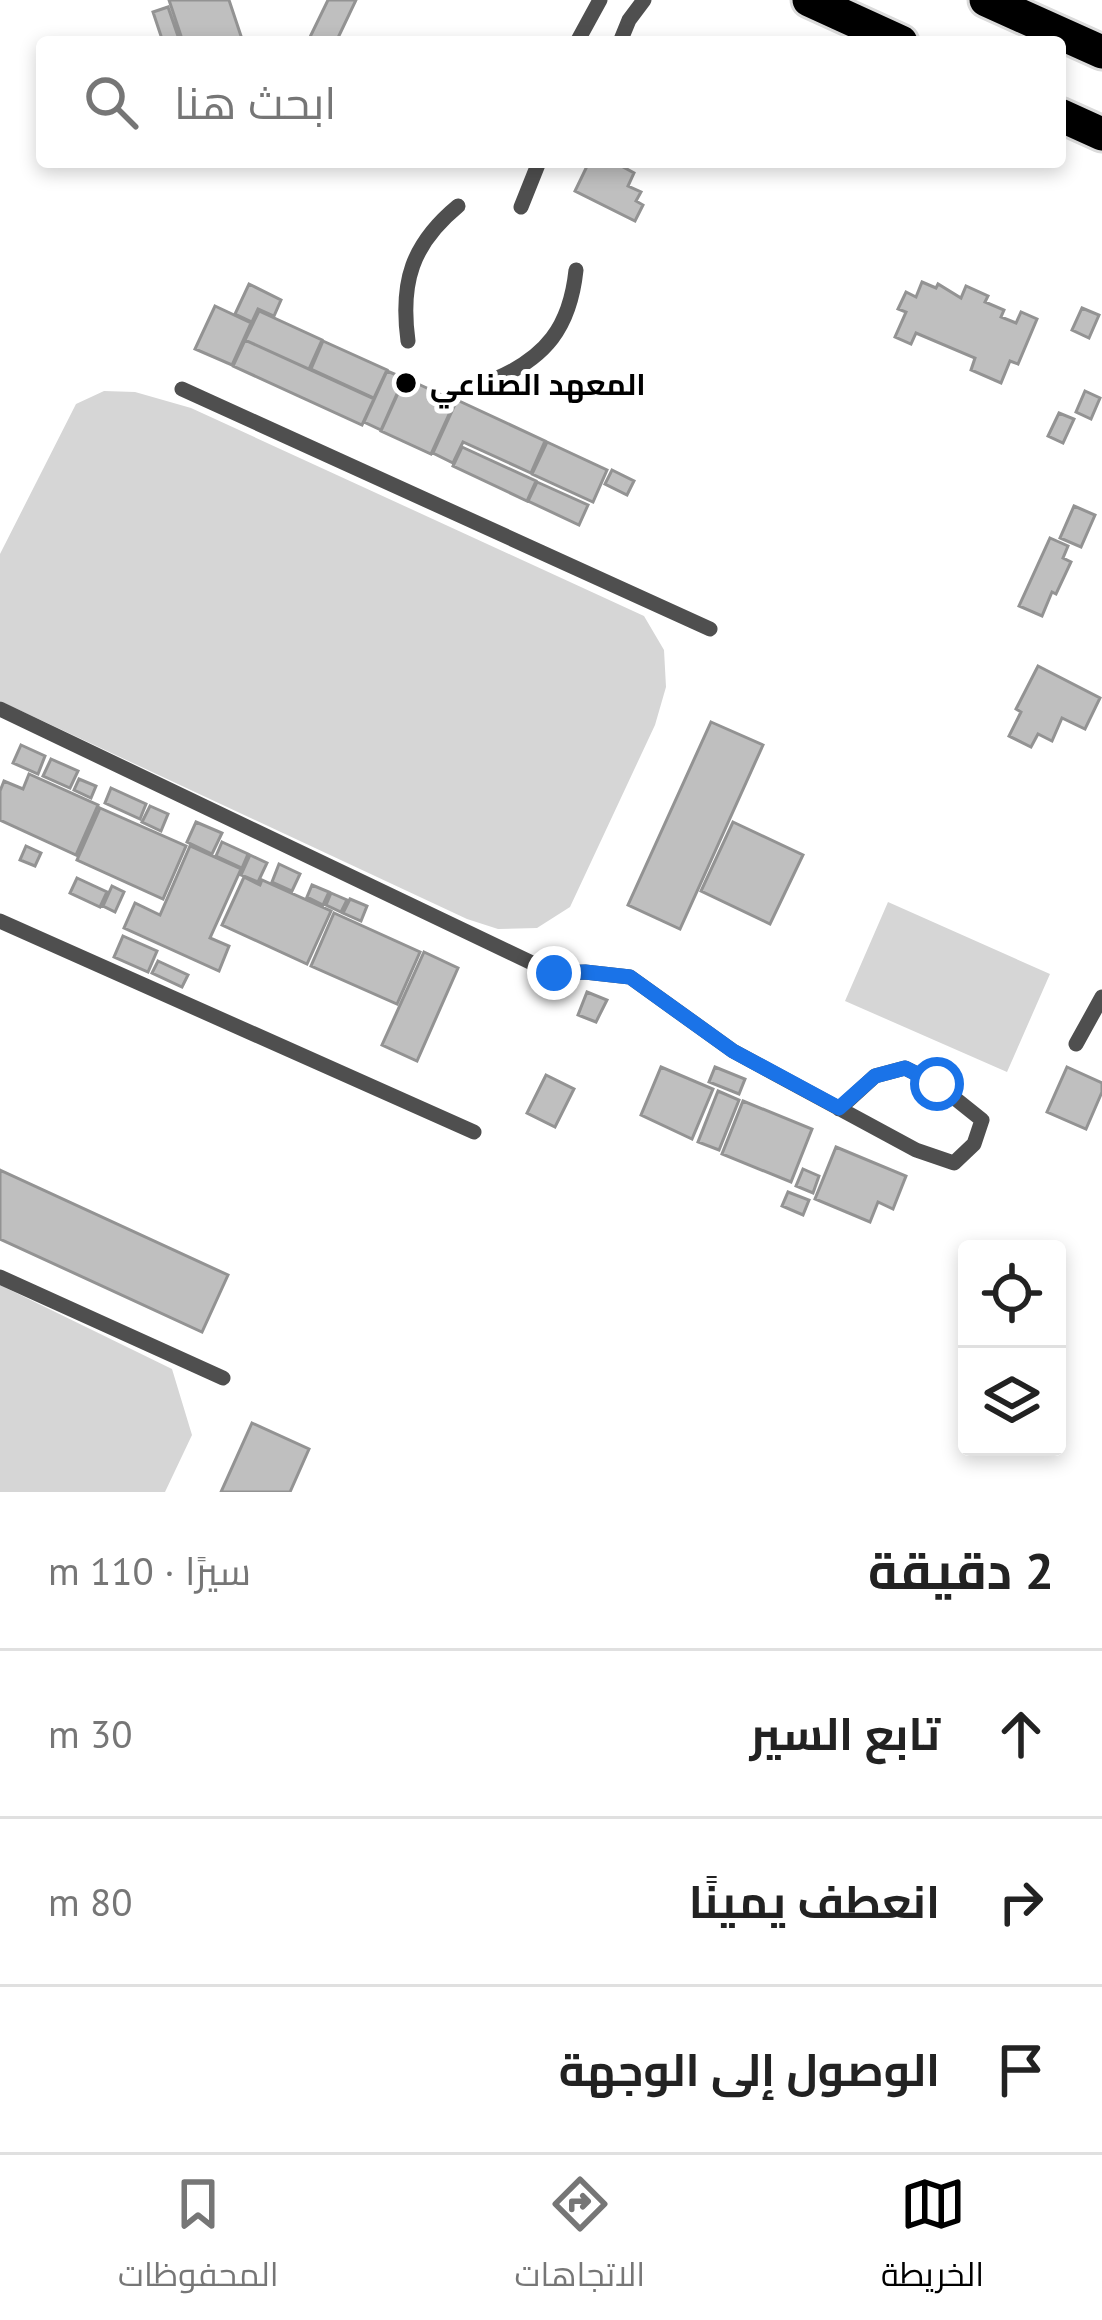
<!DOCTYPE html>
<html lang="ar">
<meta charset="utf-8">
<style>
:root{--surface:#fff;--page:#f2f2f2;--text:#222;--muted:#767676;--line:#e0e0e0;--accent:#000}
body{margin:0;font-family:"PT Sans",Cairo,sans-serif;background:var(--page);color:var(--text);direction:rtl}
.controls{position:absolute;right:36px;bottom:36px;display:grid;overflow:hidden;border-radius:12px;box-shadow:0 6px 18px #0003}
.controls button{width:108px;height:108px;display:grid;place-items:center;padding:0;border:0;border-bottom:3px solid var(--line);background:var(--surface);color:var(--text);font:60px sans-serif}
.stop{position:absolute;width:36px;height:36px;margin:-27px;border:9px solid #1a73e8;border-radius:50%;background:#fff}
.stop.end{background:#1a73e8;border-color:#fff;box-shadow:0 3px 12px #0008}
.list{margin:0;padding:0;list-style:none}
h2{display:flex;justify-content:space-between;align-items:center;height:156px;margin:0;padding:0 48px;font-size:51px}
h2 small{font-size:39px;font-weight:400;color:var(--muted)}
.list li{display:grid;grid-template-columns:78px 1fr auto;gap:36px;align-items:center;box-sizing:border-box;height:168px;padding:0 48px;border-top:3px solid var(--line)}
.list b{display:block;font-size:45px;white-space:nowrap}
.list em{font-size:39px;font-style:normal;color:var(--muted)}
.icon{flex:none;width:66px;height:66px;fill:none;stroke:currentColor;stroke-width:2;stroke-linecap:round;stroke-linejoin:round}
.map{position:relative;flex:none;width:1102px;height:1492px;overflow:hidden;direction:ltr}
.search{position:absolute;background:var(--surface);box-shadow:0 6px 18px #0003;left:36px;right:36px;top:36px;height:132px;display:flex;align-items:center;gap:30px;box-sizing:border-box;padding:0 42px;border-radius:12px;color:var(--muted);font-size:45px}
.sheet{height:660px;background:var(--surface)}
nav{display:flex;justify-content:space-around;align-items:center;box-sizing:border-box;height:168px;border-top:3px solid var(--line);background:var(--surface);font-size:33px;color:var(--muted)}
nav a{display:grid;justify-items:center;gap:6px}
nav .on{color:var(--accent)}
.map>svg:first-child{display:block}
</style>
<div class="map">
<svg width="1102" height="1492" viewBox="0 0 1102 1492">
<rect width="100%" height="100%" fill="#fff"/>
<path fill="#d6d6d6" d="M104,391l31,1 56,16 453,208 20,34 2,37 -11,38 -85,182 -33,21 -39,1 -31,-10 -467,-218v-147l76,-150z
M888,902l162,72 -43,98 -162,-71z
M0,1285l172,84 20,66 -27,57h-165z"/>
<path fill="#bfbfbf" stroke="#939393" stroke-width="3" d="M169,0h60l13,39 -10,3h-49z
M328,0h28l-20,42h-15l-11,-5z
M168,7l12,35h-17l-10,-30z
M589,162h25l20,11 -6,13 13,6 -5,9 7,4 -8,16 -60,-30z
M922,282l14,6 2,-4 23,14 5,-12 22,10 -3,6 19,8 -3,7 15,6 5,-11 16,7 -19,45 -8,-3 -9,22 -30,-13 4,-12 -59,-25 -5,11 -16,-7 11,-25 -8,-3 8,-17 10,5z
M249,284l32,16 -7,16 -16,-7 -6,13 -17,-8z
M215,306l36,17 -19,42 -37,-16z
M1082,308l17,7 -10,23 -17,-8z
M259,311l63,29 -13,29 -64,-29z
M245,340l129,59 -12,26 -129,-59z
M323,341l64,29 -13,28 -63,-29z
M387,371l17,7 -23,52 -17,-8z
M405,378l50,23 -24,53 -50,-23z
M1085,391l15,7 -9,21 -15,-7z
M457,400l88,41 -14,32 -68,-31 -10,21 -20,-10z
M1059,413l15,6 -11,24 -15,-7z
M547,442l60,28 -14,32 -61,-28z
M462,447l74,34 -9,20 -74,-35z
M612,470l22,11 -7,14 -22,-11z
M537,482l51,23 -9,20 -51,-24z
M1074,506l21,9 -14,32 -21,-9z
M1050,538l18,8 -5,12 8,4 -15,32 -4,-2 -10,24 -23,-10z
M1038,666l62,32 -15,31 -23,-11 -10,23 -14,-7 -7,13 -22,-11 12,-24 -5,-3z
M711,722l52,23 -83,184 -52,-24z
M21,745l24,11 -7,18 -25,-11z
M51,759l27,12 -8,17 -27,-12z
M29,774l69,31 -22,50 -76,-35v-29l4,-10 19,8z
M79,779l17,7 -5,12 -17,-8z
M111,788l35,16 -6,15 -35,-16z
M150,806l18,8 -7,17 -19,-9z
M100,808l86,38 -23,53 -86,-39z
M196,822l26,11 -10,21 -25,-12z
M733,822l70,33 -33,69 -69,-33z
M222,842l26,12 -6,14 -26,-12z
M26,846l15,7 -6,13 -15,-6z
M190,846l51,23 -31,69 19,8 -10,25 -95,-43 11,-25 25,12z
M250,855l17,8 -9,19 -17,-7z
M279,864l21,10 -8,17 -20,-9z
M244,877l16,8 2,-5 69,31 -24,53 -85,-39z
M77,878l30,14 -7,15 -30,-14z
M312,885l17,7 -6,13 -16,-8z
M112,886l12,6 -9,20 -12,-6z
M331,893l16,7 -6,12 -15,-7z
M350,899l17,7 -6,15 -18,-8z
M334,913l86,39 -23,52 -86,-38z
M123,936l34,15 -9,21 -34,-15z
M424,952l34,16 -41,93 -35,-16z
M158,961l30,14 -6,12 -30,-14z
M587,992l20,8 -11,22 -18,-7z
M661,1067l52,22 -21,50 -51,-24z
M715,1067l30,12 -6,15 -30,-12z
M1067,1067l35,16v9l-16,37 -39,-17z
M546,1075l28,14 -19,38 -28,-14z
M718,1091l21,9 -20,50 -21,-8z
M743,1101l69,28 -21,53 -69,-28z
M836,1147l70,29 -13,33 -15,-7 -8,20 -55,-23z
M803,1169l16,7 -6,17 -17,-7z
M0,1170l228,105 -26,57 -202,-93z
M788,1192l21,8 -6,15 -21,-9z
M252,1423l57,26 -19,43h-69z"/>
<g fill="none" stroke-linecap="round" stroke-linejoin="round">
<g stroke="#dbdbdb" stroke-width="39">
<path id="trunk" d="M809,0l92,42
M986,0l116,52
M1060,115l42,19"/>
</g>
<path stroke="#4f4f4f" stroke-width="15" d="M577,42l23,-42
M620,42l9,-22 15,-20
M521,207l18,-45
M408,341c-8,-59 4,-97 50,-135
M493,380c53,-22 77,-53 83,-110
M182,389l528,240
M0,709l553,264 32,-1 45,5 103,74 183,99 38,13 20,-19 8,-24 -45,-36 -32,-16 -30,8 -36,33
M0,921l474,211
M1076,1044l26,-47
M0,1277l223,101"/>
<use href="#trunk" stroke="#000" stroke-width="33"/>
</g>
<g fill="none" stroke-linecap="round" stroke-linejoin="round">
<path stroke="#1a73e8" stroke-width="15" d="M554,973l31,-1 45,5 103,74 106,57 36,-32 30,-8 32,16"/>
</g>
<circle fill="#000" stroke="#fff" stroke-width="4.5" cx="406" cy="383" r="12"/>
<g text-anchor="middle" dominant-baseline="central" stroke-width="10" stroke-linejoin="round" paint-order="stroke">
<g font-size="30" font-weight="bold" fill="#000" stroke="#fff" text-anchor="start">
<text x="430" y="383">المعهد الصناعي</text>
</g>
</g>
</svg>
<div class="controls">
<button><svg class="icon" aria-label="locate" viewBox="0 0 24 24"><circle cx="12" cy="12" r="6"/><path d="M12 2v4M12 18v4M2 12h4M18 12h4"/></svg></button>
<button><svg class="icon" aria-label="layers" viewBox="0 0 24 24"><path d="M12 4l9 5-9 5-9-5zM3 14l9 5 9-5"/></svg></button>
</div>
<div class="stop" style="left:937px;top:1084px"></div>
<div class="stop end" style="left:554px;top:973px"></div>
<div class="search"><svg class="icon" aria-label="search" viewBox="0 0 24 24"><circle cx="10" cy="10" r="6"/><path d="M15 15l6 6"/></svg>ابحث هنا</div>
</div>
<section class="sheet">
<h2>2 دقيقة<small>سيرًا · 110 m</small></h2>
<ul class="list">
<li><svg class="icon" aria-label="ahead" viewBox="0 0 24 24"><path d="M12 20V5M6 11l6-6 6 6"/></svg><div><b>تابع السير</b></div><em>30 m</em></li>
<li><svg class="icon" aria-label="right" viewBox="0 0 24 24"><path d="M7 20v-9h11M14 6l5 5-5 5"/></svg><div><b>انعطف يمينًا</b></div><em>80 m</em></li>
<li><svg class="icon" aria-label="arrive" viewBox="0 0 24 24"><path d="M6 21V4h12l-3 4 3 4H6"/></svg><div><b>الوصول إلى الوجهة</b></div></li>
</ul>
</section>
<nav>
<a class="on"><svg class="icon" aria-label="map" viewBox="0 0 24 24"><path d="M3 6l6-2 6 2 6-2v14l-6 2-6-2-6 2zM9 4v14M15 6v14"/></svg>الخريطة</a>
<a><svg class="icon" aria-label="directions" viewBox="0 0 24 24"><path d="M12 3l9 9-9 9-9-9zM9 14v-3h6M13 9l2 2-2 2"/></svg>الاتجاهات</a>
<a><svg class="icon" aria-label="saved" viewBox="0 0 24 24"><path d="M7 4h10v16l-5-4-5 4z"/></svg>المحفوظات</a>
</nav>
